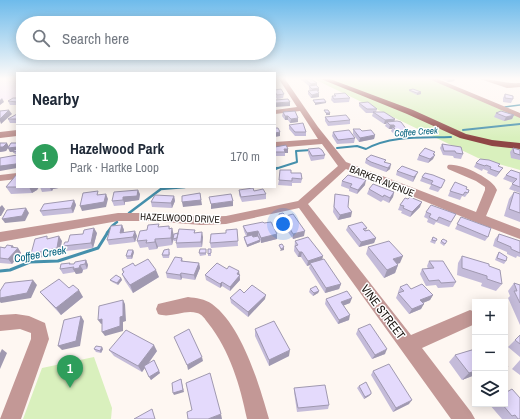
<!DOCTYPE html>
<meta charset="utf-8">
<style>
:root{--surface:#fff;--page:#f2f2f3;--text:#1f2937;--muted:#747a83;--line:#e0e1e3;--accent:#7c3aed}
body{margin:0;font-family:"Archivo Narrow",sans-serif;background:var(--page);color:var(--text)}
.controls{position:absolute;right:12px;bottom:12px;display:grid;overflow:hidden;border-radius:0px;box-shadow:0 2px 10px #0003}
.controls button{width:36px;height:36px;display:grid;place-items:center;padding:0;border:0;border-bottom:1px solid var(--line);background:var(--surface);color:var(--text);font:20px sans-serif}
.you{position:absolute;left:283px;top:224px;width:14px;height:14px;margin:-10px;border:3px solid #fff;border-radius:50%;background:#1a73e8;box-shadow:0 0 0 6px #1a73e833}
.badge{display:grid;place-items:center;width:26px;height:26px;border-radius:50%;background:var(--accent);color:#fff;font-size:13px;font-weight:700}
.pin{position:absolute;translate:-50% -33px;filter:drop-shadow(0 1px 2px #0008)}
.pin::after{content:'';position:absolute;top:21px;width:14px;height:12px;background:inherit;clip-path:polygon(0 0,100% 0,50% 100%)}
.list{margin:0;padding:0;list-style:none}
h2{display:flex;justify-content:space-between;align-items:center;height:52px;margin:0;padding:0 16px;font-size:17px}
h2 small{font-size:13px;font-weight:400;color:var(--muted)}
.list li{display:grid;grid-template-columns:26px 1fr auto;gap:12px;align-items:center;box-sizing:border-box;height:64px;padding:0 16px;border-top:1px solid var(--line)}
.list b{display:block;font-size:15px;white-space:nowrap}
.list p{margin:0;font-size:13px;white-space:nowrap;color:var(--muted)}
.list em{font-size:13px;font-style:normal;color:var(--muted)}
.icon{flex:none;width:22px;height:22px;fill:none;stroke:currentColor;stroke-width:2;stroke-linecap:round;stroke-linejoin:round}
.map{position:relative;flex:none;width:520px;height:419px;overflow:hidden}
.search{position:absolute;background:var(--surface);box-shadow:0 2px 10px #0003;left:16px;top:16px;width:260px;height:44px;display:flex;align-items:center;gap:10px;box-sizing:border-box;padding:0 14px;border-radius:22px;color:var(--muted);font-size:15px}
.panel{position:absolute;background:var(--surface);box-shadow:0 2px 10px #0003;left:16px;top:72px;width:260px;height:116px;border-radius:0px}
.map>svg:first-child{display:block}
</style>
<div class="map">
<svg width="520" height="419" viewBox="0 0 520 419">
<rect width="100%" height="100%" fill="#fef7f2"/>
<path fill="#f8e9fc" d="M0,79h17v20l-17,1z"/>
<path fill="#d9f0bd" d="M314,79h115l91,35v56l-42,-12z
M94,357l18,51 -1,11h-88l19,-51z"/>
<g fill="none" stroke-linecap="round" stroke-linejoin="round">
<path stroke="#4590ac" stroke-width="1.5" d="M505,107l15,-2"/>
<path stroke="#4590ac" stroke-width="2" d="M463,130l57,-6
M337,148l20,-2 9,3c25,-14 57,-11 85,-12
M275,169l22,-7 -1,-11 15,-1"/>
<path stroke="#4590ac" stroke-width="2.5" d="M275,169l2,-1
M129,213l32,-24 24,-2
M107,233l5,-7 5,-4"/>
<path stroke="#4590ac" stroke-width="3" d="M0,271l10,-1 20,-8 28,-1 40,-13 10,-16"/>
<path fill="#c39896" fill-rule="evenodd" d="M279,79h6l33,48 28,35 130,50 9,-22v-3l-9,-6 -28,-12 -1,-2 1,-2c11,-3 46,14 49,25l-11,26 34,13v10l-45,-17 -129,-53 -38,35 103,131 59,-25 5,2v12l-53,24 49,64 4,7h-24l-152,-211 -73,16 -25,1 -50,-4h-33l-118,21v-10l118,-19h33l50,4 25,-1 72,-15 40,-35 -16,-22 -47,4v-6l43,-3 -18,-28 -25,3v-4l22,-3z
M429,79h9l82,34v5z
M480,79c15,0 25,5 40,4v4l-13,1z
M17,130v6l-17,2v-6z
M17,173v6l-17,2v-6z
M188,297c8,1 17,2 24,7 30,22 47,80 57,115h-22c-7,-34 -17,-68 -39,-96 -3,-4 -6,-9 -11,-10 -13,-4 -26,6 -39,1l-2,-5 2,-5z
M16,314l13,2 16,7 4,16 -28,80h-21l31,-80v-6l-11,-4 -20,2v-16z"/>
<path fill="#8f4646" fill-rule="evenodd" d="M321,79h9l83,31 53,24 26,6 28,3v6l-28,-3 -32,-8 -53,-24z"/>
</g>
<path fill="#c4bbd9" d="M300,79h11l6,4v3l2,2v3h-1l1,6 -8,1 -3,-4v-3h2l-1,-2v-3l-6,-5v-1l-1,1z
M441,79h14l-1,2 -6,1z
M275,90l9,4 -1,4 -6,1 -2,-3z
M409,90l12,2v2l-4,1 -8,-4z
M334,94l16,4 -1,4 -15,1 -3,-3 1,-4h2z
M505,94l8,5 -2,4 -8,-1v-4z
M17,98v7h-7l-2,-4z
M359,103l18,6 -1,3 18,9 13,9 -2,4 -10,1 -4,-4 1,-2h-3l-4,-3 1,-2h-2l-12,-8 1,-3h-7l-7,-7z
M283,112l15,10 -8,1 -2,-3h-3l-3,-4z
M496,113l18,2 -2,4 -8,2 -10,-4z
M17,114v9h-7l-2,-4z
M325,117l25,3v4l-22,2 -3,-5z
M289,125l17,7v4h-11l-6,-7z
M353,129l9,2 13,4 -1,4 -15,3 -6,-8z
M333,132l22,6 -1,5 -17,1 -5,-8z
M0,143l9,3 8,-3v11h-2l-2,-2h-3l-2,-4 -2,3 -6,1z
M442,144l21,10 -2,5 -7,-1 -1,-2 -10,-1 -3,-7z
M275,147l13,2v4h-3v3h-10z
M513,148l7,2v10l-9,-2 -1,-6z
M308,149l17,6 -1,4 -13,2 -3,-8z
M434,154l-1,5 -5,4 -11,-3 2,-5z
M366,159l20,1 -1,2 5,7 -4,3 -16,-6 -5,-3z
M476,163l23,3 1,6 -4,5 -9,-4 1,-2 -5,-2 -1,2 -8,-4z
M397,171l19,5 -3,6 -17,-7z
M291,173l11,6 -1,4h-9v3l-14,-1 1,-5z
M425,173l18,12 -5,7 -9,-3 2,-4 -11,-4 2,-4z
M520,173v20l-11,-4 4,-6 -10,-4 3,-4z
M17,174v13h22l-2,3 -5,3 -21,1 -5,-7z
M342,181l23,4 -8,9 -8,-3v-2l-8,-3z
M40,187h24l-11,2 -1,2 -10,1z
M369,189l25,3 -1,5 -4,6 -6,-3 -2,2 -14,-8z
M466,189l2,4 -3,4 -3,-1 -2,4 -12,-4 2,-5z
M239,190l15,1 12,3v5l-24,3 -3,-7z
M514,192l6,2v28l-16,-6 5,-17z
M140,194l-1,6 -14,2v3l-11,1 -2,-5z
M335,194l13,13 3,10 -13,3 -5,-8z
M174,196l1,5 -3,7 -20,-1 -1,-5z
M74,200l2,5 -3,8 -30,3 -3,-5z
M400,205l20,2 -10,10 -9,-4 1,-2 -4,-1z
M426,212l30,2 -7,13 -13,-5 -2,3 -7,-3 1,-3 -4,-2z
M279,214l6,1 19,21 -11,3 -5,-7 -3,1 -3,-5v-5l-1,-2 1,-3 -2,1 -2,-3z
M461,217l27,20 -3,4 -30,-12z
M264,223l13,16 -16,4 -1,-3v2l-13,5 -3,-8v-2l2,-1 -2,-5 -1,-5z
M122,225l2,5v3l13,3 -2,6 -26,3 -2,-5z
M169,226l1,3 2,-1 2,8 4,-3 17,-3v3l8,4 -1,10 -25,1 -1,-5 1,-2h-3v-2l-2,6 -14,2 -1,2 -8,1 -1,-3 -8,1 -3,-7 10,-11 13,-3z
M348,226l19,2 -1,2 10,8 -2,5 -15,4 -13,-17z
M237,229l1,17 -27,2 -1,-5 16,-10z
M97,233l-4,15 -27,3 -3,-5 5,-4 15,-8z
M499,234l21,7v16l-3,-1 -1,2 -9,-4v-2l-14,-6 2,-7z
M433,237l3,4 -1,3 -5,-2z
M295,241l27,18 19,25 -2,5 -14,4 -16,-25 1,-3 -3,1 -6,-9h-3l-4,-6z
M441,241l5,2 -2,3 -4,-3z
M0,247l18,1 3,5 -9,11 -12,-1z
M368,247l32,16 -3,1 1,1 -3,8 -11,5 -18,-24z
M134,252l-2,7h-5l-1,-3z
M170,252l-1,6h-6l-1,-3z
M206,252v3l-6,1 -1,-3z
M211,252v4h-3v-2z
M499,252l7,9 -2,3 -9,-4 2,-5z
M462,256l40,28 -6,7 -15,-5 1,-3 -25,-8 1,-12z
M182,258l1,3 16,2 1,5 -5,12 -13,-2 -1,2 -14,-2 -1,-5z
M86,260l2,5 -1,4 -4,1 -1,3 -6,1 -1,-2 -12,2 -3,-5 10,-6 1,1h3z
M429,261l27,21 -3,5 -15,1 -2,-3 -10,1 -6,-12 2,-5h6l-1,-3z
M135,266l24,11 -26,16 -8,-12 -3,-7 1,-1 -1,-4z
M227,269l12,2 1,9 -10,11 -8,-5 -2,2 -14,-8 -1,-5z
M121,278l1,2 -4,5 -6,-3 -2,-2z
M514,283l6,2v40l-12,-27 2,-2 -2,-5z
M400,287l11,2 22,6 -3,5 -7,3 -2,6 -12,5 -13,-16 2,-5h1l-1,-1z
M69,288l14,9 -22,18 -15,-16 -6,-7z
M310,289l9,2 -1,2 -5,3 -4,-4z
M244,293l21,6 -17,18 -17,-14 -1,-5z
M326,299l24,4 -6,2 5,15 -11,4 -13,-20z
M255,329l34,27 -20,10 -14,-30z
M358,329l27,25 -13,5 -16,-25z
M520,335v22l-12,-10z
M94,349h9l-2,4 -5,-1z
M475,349v26l-13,5 -13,-18 6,-7z
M109,350l48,1 -9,13 6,-4 6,13 -9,7 -6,-12 -3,4 -28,-16z
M520,360v15l-8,-6z
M373,371l36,33 -16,8 -22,-37z
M359,386l12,8 -2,2 -5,3 -7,-11z
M294,388l35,17 -1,4 -31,3 -3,-20z
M489,404h16l15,15h-18z"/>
<path fill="#a099b0" d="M449,79h6l-1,2 -6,1z
M317,83v4l-7,1 1,-4z
M319,88v3l-7,1v-3z
M421,92v2l-4,1v-2z
M319,93v4l-8,1 1,-3z
M2,98l2,4 -4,3v-5z
M290,102v4l-15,1v-4z
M326,102v1l-11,2v-2z
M9,110l3,4 -11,10 -1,-3v-2z
M326,113h4v2h-4z
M514,115l-2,4 -8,2 2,-4z
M285,116h3v4h-3z
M298,118v4l-8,1 1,-4z
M395,119l-1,4 -7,-1 -1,2h-2l1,-4z
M390,125h4l-1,3v-1l-1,2h-3z
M280,132v4l-5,1v-4z
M375,135l-1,4 -15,3 1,-4z
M7,143l2,4h8v4l-7,1 -2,-4 -2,3 -6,1v-5z
M284,149h4v4h-3z
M435,152l-2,4 2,-1 -2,4 -5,4 2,-4z
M17,162v6l-17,3v-5z
M391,164l-1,5 -4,3 2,-4z
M503,168l-3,4 -4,5 3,-5z
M418,172l-5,10 1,-5z
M366,180l-1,5 -8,9 1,-4z
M29,187h10l-2,3 -5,3z
M49,187h15l-11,2 -1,2z
M138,190l2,4 -1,6 -14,2v3l-2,-5v-3z
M394,192l-1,5 -4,6 1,-5z
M200,193l2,12 -19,2 -1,-5z
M106,194l2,5 -2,8 -24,4 -2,-5z
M174,196l1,5 -3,7 -1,-5z
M74,200l2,5 -3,8 -2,-5z
M233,201v5l-22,3v-5z
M422,202l-2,5 -10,10 2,-5z
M2,205l3,4 -4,7h-1v-9z
M26,208l3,5 -4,8 -20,2 -3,-4z
M352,212l-1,5 -13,3 2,-5z
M122,225l2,5 -2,8 -2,-5z
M289,227l-1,5 -3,1v-5z
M94,228l3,5 -4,15 -2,-5z
M172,228l2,8 -2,9 -1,-7z
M135,231l2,5 -2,6 -2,-5z
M258,231v5l-11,2v-5z
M305,231l-1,5 -11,3v-5z
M202,232l1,5 -1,10 -1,-5z
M277,234v5l-16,4v-5z
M59,236l3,5 -2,12 -26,6 -3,-5z
M376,238l-2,5 -15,4 2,-5z
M155,239l3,8 -1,2 -2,-7z
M260,240v2l-13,5v-2z
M13,246l3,4 2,-2 3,5 -9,11 -4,-5 3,-12z
M284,247v3l-4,1 1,-2z
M133,250l1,2 -2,7 -1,-3z
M299,252h3l-1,5h-3z
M323,256l-1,5 -12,2v2l-3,1 1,-5z
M403,256l-3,7 -10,3 3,-7z
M86,260l2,5 -1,4 -2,-5z
M199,263l1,5 -5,12 -1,-5z
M80,265l3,5 -1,3 -6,1 -3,-5z
M398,265l-3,8 -11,5 3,-8z
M156,270l3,7 -26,16 -3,-8z
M239,271l1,9 -10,11v-4l7,-13z
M181,273l1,5 -1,2 -1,-5z
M121,278l1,2 -4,5 -1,-2z
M33,280l4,5 -6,13 -30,5 -1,-1v-4z
M222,282v4l-2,2v-4z
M341,284l-2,5 -14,4 1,-5z
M79,290l4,7 -22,18 -5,-7z
M319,291l-1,2 -5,3 1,-3z
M266,295l-1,4 -17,18v-5z
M433,295l-3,5 -12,5 2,-5z
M352,298l-2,5 -10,4 1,-5z
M123,300l2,4 1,17 -3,1v9l-18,5 -3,-4 18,-15z
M424,304l-3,5 -12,5 3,-5z
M350,315l-1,5 -11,4 1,-4z
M81,316l3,5 -4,25 -18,4 -4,-4z
M102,319l3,4 -4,1 -3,-4z
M154,345l3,6 -15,21 -4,-6z
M102,347l1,2 -2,4 -1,-2z
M2,349l5,4 -7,16v-16z
M387,349l-2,5 -13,5 3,-4z
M290,350l-1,6 -20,10v-6z
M202,357l1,4 -15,9 -1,-5z
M159,371l1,2 -9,7 -2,-3z
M475,371v4l-13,5 7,-7z
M181,379l3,13 -10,3 -1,-2z
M371,394l-2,2 -5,3 1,-2z
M412,400l-3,4 -16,8 3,-4z
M221,414l1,5h-14z"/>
<path fill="#e4dafc" stroke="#a099b0" d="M305,79h6l6,4 -6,1z
M316,85l3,3 -7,1 -3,-3z
M281,89l3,5 -7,1 -2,-3v-2z
M413,89l8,3 -4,1 -8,-3z
M317,90l2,3 -7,2 -4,-4z
M345,93l5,5 -16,1 -2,-3h4l-2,-2z
M505,94l8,2v3l-8,-1z
M13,98h4v4l-9,-1z
M288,99l2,3 -15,1v-3z
M324,99l2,3 -11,1 -2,-3z
M368,102l9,7h-10l-8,-6z
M9,110l-9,9v-8z
M324,110h4l2,3h-4z
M295,111l3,7 -7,1 -3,-3h-3l-2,-4z
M501,111l13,4 -8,2 -10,-4z
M373,112h11l11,7 -10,1z
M17,114v5h-9z
M346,115l4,5 -21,2 -4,-5z
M397,121l4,1 6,8 -10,1 -4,-4h2l-1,-2h-4l-3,-3z
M303,123l3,9h-11l-6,-7z
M275,128h3l2,4 -5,1z
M353,129h7l2,2 9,-1 4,5 -15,3z
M349,130l6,8 -17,2 -5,-8z
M0,143h7l-4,4h-3z
M11,143h6v4l-9,1z
M442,144l19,3 2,7 -7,-1 -1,-2h-11z
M286,145l2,4h-4l1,3h-10v-5z
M319,148l3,2 3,5 -13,1 -4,-7z
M425,148l10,4 -2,2 2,1 -5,4 -11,-4z
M513,148l7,2v5l-6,-2z
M17,149v2l-4,1 1,-2z
M17,155v7l-1,2 -16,2v-8z
M371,155l15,5 -2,2 7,2 -3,4 -17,-6 -5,-3z
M480,159l9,1 11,4 -2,2 5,2 -4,4 -9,-3 1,-2 -5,-2 -1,1 -9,-3z
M402,166l16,6 -4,5 -17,-6z
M280,170h11v3h10l1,6 -10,-1v3l-13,-1z
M511,170l9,3v14l-8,-3 5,-5 -11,-4z
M425,173l8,2 12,5 -4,8 -10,-4 2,-3 -11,-4z
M17,174v13h-11z
M348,175l18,5 -8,10 -8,-3 2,-3 -10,-3z
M455,182l12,5 -1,2 3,1 -1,3 -3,-1 -2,3 -13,-4z
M373,184l21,8 -4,6 -6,-3 -1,2 -14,-8z
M253,188l1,3 9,-2 3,5 -25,3 -2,-7z
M138,190l-1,6 -14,1v3l-11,1 2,-9z
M98,191l-1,4 9,-1 -2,8 -24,4 3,-13z
M514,192l6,2v19l-11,-4z
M200,193l1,7 -19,2v-6z
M231,194l2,7 -22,3 -2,-7z
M335,194l14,2 -1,11 4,5 -12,3 -6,-8z
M155,195l19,1 -3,7 -20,-1z
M410,197l12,5 -10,10 -9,-4 1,-2 -4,-1 5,-7 3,1z
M74,200l-3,8 -31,3 4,-7z
M431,205l25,9 -5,8 -12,-5 -2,4 -8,-4 2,-3 -5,-2z
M26,208l-4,8 -20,3 5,-9z
M283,213l2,2 -5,1 -1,-2z
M293,214l12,17 -12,3 -4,-7 -4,1 -3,-5 3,-1 -3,-5z
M461,217l30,11 -3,9 -31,-13z
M263,222l1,1 7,-1 6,12 -16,4 -3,-7 -11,2 -4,-7z
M362,222l5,6 -4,1 2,2 4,-1 7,8 -15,4 -13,-16z
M159,224l-1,3 11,-1v3l3,-1 -1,10 -16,1v3l-9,1 1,-3 -10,1 3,-10 7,-1 1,-5z
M122,225l-2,8 15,-2 -2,6 -26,3 4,-14z
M94,228l-3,15 -28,3 2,-4h3l2,-7 13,-1 1,-4z
M179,229l16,1 -1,3 8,-1 -1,10 -25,1z
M237,229l1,12 -28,2 1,-9 15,-1v-3z
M178,233l-1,5 -4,1 1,-5z
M499,234l21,7v12l-9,-4v-2l-14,-6z
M252,235l1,2 5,-1 2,4 -13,5 -3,-8z
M47,236v3l12,-3 -2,12 -26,6 4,-15z
M308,237l15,19 -15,5 -6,-9h-3l-4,-6 3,-1 -3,-4z
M433,237l4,2 -1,2 -4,-1z
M443,239l4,2 -2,3 -4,-3z
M389,241l14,15 -10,3 5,6 -11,5 -19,-23z
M282,244l2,3 -3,2 -2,-4z
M7,245l6,1 -2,1 7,1 -10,11 -8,-1v-11l5,1z
M169,249v6h-7l2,-5z
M200,249h6v4h-7z
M208,249h3v4l-3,1z
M128,250h5l-2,6h-5z
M499,252l8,5 -1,4 -9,-3z
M462,256l27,8v2l11,4 2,14 -15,-5v-3l-25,-8z
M175,257l7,1 -1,3 18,2 -5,12 -13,-2 -1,2 -14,-2z
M148,259l8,11 -26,15 -8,-11 2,-2 -2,-3 11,-6 2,3z
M324,259l17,25 -15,4 -16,-25z
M86,260l-1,4 -5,1 -1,3 -6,1 1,-2 -14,2 1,-5 9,-1 -1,1h5l1,-2z
M429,261h14l13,21 -15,1 -2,-3 -10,1 -7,-12 12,-1z
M217,263l10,6 2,-3 10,5 -2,3 3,1 -10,12 -8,-5 -2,2 -15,-9z
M116,275l5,3 -4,5 -7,-3z
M59,279l10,9 4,-3 6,5 -23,18 -16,-16z
M33,280l-6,13 -27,5v-7l5,-8z
M514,283l6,2v18l-6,-12h3z
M407,284l4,5 11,-5 11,11 -13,5 4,4 -12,5 -14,-16 6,-2 -4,-4z
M252,285l14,10 -18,17 -18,-14 10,-9 4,4z
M316,286l3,5 -5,2 -4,-4z
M347,291l5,7 -11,4 9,13 -11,5 -13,-21z
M123,300v16l-3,1v9l-18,6v-13l-4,1 1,-14z
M81,316l-5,25 -18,5 6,-26z
M274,321l16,29 -21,10 -14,-31z
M370,324l17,25 -12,6 -17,-26z
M189,329l13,28 -15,8 -13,-28z
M126,330l28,15 -16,21 -29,-16z
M520,335v9l-5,-4z
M96,346l6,1 -2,4 -6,-2z
M475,349v22l-6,2 -14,-18z
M154,360l5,11 -10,6 -5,-11z
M505,363l3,4 -3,1z
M389,364l23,36 -16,8 -23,-37z
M210,373l11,41 -13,5h-20l-1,-7 5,-2 -6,-27z
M181,379l2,11 -10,3 -1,-10z
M366,382l5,10v2l-6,3 -6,-11z
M325,385l4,20 -31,3 -4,-20z
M512,389l8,9v21h-2l-3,-4 -3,1 -10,-12h3v-11z
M152,409l3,10h-21z"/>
<linearGradient id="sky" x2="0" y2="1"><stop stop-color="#6ebbeb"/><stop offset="0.57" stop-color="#fffbf9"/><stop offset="1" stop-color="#fffbf9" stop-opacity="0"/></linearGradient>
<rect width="520" height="138" fill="url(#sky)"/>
<g text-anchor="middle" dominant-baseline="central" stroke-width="3" stroke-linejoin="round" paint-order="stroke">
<g font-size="9" font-style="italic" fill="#00607c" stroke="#fff">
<text transform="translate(416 132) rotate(-4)">Coffee Creek</text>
</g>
<g font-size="10" fill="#19130e" stroke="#fff">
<text transform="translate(382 181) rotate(22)">BARKER AVENUE</text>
<text transform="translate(180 218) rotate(2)">HAZELWOOD DRIVE</text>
</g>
<g font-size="11" font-style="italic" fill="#00607c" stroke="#fff">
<text transform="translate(40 254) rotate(-10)">Coffee Creek</text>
</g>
<g font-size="12" fill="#19130e" stroke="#fff">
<text transform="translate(383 312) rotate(53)">VINE STREET</text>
</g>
</g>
</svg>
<div class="controls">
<button>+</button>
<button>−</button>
<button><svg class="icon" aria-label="layers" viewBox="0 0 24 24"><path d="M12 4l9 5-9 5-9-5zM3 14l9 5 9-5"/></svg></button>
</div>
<div class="you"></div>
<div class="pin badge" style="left:70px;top:388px;background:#2e9e5b">1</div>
<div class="search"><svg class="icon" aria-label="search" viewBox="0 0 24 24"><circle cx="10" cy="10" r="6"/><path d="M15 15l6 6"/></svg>Search here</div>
<section class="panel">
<h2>Nearby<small></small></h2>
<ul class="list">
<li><span class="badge" style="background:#2e9e5b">1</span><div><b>Hazelwood Park</b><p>Park · Hartke Loop</p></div><em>170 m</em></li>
</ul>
</section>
</div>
